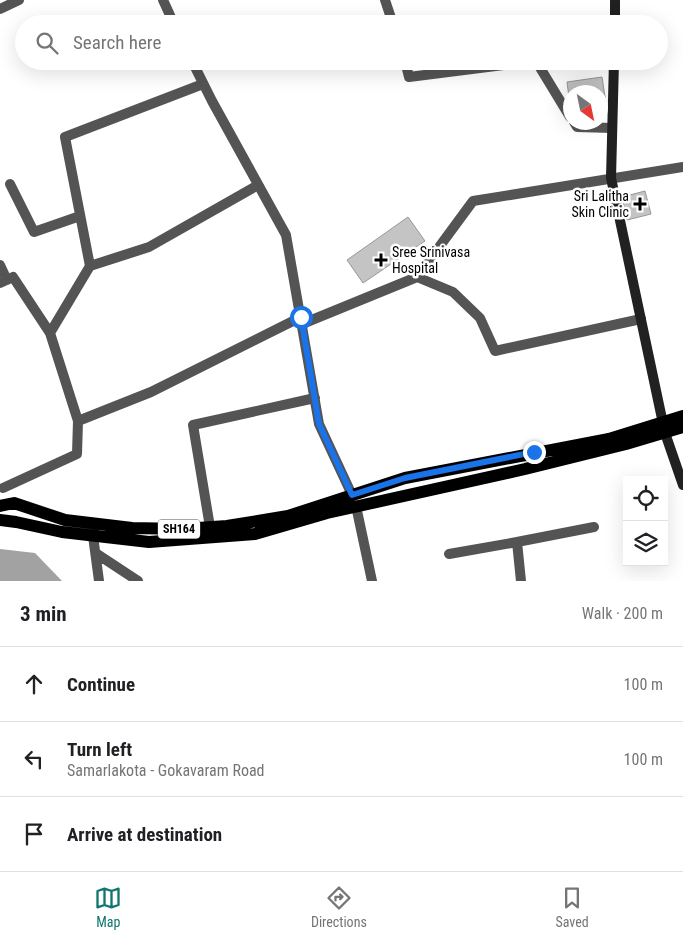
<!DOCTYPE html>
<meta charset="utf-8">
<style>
:root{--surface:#fff;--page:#f2f2f2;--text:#202124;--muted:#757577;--line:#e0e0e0;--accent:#0f766e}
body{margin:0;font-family:"Roboto Condensed",sans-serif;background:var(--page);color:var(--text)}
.controls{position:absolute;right:15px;bottom:15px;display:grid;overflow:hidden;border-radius:0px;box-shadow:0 5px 20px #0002}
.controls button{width:45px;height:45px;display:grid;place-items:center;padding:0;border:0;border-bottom:1px solid var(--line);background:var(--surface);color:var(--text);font:25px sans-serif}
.compass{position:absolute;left:563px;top:85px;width:45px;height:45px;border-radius:50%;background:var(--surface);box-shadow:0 5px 20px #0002;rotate:147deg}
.stop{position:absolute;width:15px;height:15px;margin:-11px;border:4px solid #1a73e8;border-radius:50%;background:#fff}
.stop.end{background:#1a73e8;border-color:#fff;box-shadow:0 1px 5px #0008}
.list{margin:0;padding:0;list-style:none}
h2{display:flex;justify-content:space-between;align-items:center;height:65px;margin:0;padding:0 20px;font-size:21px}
h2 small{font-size:16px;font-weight:400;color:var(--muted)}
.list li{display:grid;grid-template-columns:32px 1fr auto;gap:15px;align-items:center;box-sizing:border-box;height:75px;padding:0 20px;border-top:1px solid var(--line)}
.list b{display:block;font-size:19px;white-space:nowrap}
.list p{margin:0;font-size:16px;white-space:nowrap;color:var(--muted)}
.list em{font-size:16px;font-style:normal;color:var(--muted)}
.icon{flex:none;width:28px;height:28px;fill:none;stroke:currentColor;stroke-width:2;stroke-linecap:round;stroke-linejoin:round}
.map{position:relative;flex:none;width:683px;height:581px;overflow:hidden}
.search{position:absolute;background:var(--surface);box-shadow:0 5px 20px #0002;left:15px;right:15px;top:15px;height:55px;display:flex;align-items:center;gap:12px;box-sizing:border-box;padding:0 18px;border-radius:28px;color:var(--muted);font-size:19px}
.sheet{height:290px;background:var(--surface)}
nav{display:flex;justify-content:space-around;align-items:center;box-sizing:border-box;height:70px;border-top:1px solid var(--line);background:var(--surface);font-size:14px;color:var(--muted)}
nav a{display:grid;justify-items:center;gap:2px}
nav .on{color:var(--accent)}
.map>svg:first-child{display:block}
</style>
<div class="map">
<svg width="683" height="581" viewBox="0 0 683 581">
<rect width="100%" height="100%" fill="#fff"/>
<path fill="#a2a2a2" d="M0,549l35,4 27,28h-62z"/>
<path fill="#c4c4c4" stroke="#989898" d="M602,77l4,26h-6v-11h-30v13l-3,-23z
M645,191l6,23 -24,6 -5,-23z
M408,217l17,24 -62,42 -16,-23z"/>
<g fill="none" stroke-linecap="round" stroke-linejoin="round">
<path stroke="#545454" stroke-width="10" d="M163,0l11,24
M385,0l8,24
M192,61l20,40 74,134 33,189 33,71
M405,61l4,16 126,-16
M536,61l34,56
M574,122l3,5 35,1
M10,184l24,48 46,-16
M0,265l7,15
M90,266l59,-19 109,-62
M417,277l36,15 27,26 15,33 146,-32
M0,283l13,-6 37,56
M302,324l115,-47 56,-76 210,-34
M78,421l73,-29 150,-75
M3,488l74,-34 1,-33 -28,-88 40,-67 -25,-129 138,-53
M356,506l16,75
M210,527l-17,-102 122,-27
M93,536l6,45
M517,542l77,-15
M97,554l41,27
M449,554l68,-12 4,39"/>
<path stroke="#545454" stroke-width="10" d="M0,9l19,-9"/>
<path stroke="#212121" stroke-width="10" d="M615,24v-24
M614,61l-3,117 54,255 18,52"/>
<path stroke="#000" stroke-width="12" d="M0,506l14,-3 51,17 67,8 51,1 44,-3 61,-10 117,-38 204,-39 74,-23
M0,520l16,2 46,10 87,10 106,-8 72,-21 198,-44 101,-25 57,-17"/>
</g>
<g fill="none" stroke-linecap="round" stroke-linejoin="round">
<path stroke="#1a73e8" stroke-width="6" d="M301,317l18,107 33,71 53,-17 129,-26"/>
</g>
<g fill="#000" stroke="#fff" stroke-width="2">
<path d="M637.5 196.5h5v5h5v5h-5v5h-5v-5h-5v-5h5z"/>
<path d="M378.5 252.5h5v5h5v5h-5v5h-5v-5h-5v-5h5z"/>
</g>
<g text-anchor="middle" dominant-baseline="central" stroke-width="5" stroke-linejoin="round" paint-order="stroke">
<rect fill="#fff" stroke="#4c4c4c" stroke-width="1" x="158" y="519.5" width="42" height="19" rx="4"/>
<g font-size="12" font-weight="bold" fill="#000">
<text x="179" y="529">SH164</text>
</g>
<g font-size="14" fill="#000" stroke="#fff" text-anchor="end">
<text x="629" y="196">Sri Lalitha<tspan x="629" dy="16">Skin Clinic</tspan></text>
<text x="392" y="252" text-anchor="start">Sree Srinivasa<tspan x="392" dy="16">Hospital</tspan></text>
</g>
</g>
</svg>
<div class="controls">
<button><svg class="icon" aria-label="locate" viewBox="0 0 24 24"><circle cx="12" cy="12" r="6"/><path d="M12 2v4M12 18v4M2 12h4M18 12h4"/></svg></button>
<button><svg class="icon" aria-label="layers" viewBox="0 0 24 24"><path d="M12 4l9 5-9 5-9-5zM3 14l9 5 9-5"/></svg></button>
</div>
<svg class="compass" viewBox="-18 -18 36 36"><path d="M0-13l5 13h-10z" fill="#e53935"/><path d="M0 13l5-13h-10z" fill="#757577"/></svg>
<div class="stop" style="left:301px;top:317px"></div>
<div class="stop end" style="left:534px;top:452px"></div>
<div class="search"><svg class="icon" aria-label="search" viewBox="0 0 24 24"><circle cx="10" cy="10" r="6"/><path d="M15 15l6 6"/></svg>Search here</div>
</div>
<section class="sheet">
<h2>3 min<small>Walk · 200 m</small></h2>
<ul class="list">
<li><svg class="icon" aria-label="ahead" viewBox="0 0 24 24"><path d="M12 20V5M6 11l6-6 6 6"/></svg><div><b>Continue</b></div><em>100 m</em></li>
<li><svg class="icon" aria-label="left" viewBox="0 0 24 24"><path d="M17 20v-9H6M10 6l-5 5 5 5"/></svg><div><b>Turn left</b><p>Samarlakota - Gokavaram Road</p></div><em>100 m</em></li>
<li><svg class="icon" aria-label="arrive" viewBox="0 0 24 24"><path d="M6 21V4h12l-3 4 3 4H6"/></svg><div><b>Arrive at destination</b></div></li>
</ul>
</section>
<nav>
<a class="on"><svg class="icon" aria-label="map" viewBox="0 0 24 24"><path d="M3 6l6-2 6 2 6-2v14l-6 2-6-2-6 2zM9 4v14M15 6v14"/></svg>Map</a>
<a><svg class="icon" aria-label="directions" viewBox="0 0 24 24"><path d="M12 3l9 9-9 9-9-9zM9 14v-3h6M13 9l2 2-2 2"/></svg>Directions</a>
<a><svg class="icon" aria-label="saved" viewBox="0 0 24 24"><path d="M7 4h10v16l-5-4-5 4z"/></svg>Saved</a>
</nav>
